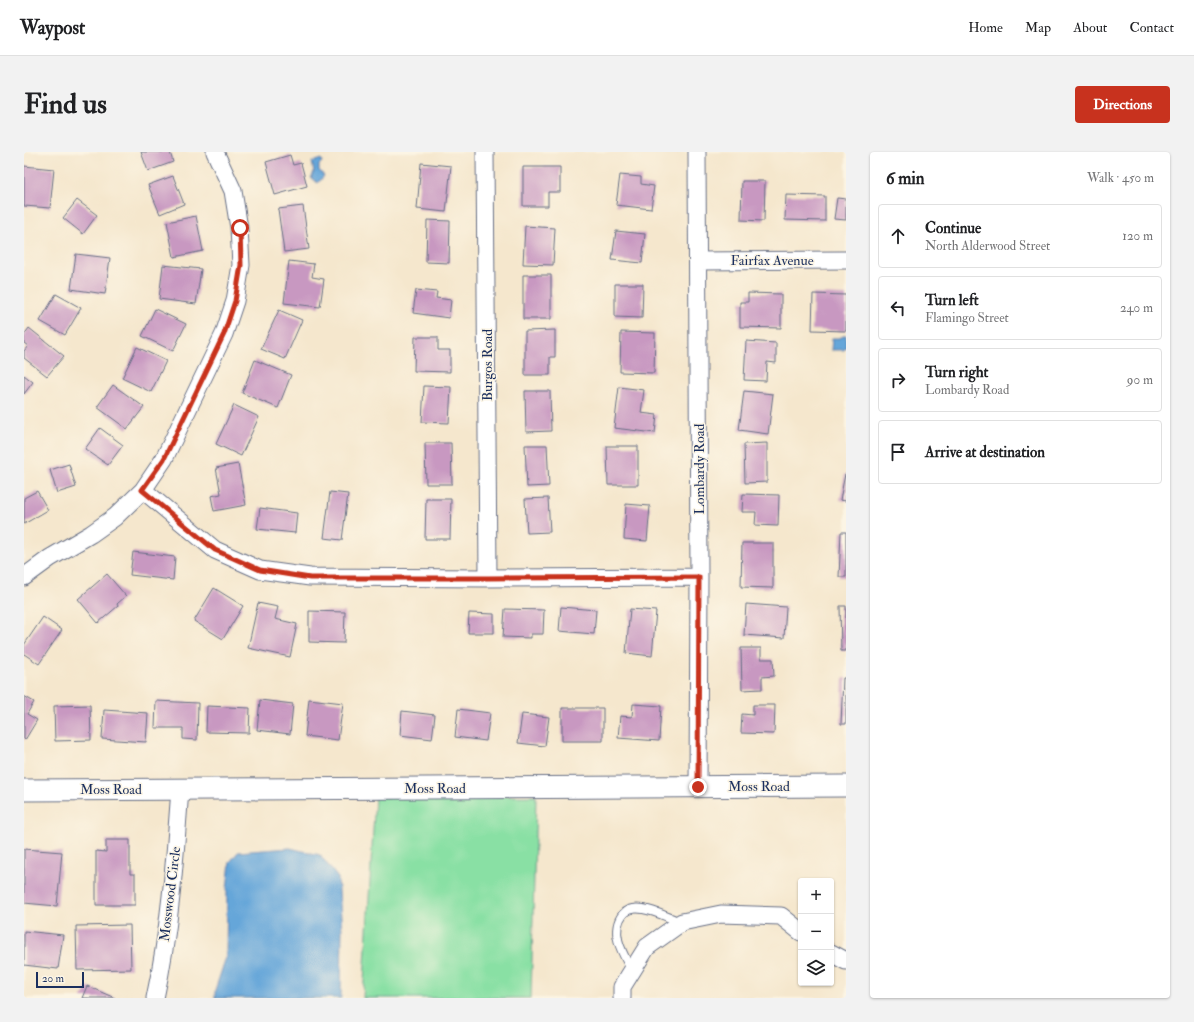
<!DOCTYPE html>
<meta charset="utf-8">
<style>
:root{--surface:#fff;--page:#f2f2f2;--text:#202124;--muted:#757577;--line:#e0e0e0;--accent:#c8321e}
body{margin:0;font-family:"IM FELL Double Pica",serif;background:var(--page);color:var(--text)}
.controls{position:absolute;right:12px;bottom:12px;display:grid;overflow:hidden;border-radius:4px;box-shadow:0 1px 3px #0004}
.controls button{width:36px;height:36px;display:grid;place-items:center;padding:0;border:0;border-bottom:1px solid var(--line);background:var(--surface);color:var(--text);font:20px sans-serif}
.scale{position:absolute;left:12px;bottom:10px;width:48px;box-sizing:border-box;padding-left:4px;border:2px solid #1b2f5e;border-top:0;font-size:11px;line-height:14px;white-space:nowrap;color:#1b2f5e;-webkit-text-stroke:3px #fcf5e5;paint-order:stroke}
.stop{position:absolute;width:12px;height:12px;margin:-9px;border:3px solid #c8321e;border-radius:50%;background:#fff}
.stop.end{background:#c8321e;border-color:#fff;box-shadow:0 1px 4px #0008}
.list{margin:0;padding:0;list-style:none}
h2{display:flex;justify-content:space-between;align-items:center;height:52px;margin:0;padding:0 16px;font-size:17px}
h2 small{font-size:13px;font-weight:400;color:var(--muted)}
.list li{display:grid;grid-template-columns:26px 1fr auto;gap:12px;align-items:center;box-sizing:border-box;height:64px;margin:0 8px 8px;padding:0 8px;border:1px solid var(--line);border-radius:4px}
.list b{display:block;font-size:15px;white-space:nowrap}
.list p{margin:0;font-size:13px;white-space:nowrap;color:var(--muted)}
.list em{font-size:13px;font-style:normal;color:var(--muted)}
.icon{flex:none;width:22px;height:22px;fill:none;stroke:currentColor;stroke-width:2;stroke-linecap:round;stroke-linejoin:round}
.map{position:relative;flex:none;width:822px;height:846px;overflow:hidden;border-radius:4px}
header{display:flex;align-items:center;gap:24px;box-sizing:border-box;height:56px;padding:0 20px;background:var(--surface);border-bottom:1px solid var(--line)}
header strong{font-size:19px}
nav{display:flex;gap:22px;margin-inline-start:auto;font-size:14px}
.intro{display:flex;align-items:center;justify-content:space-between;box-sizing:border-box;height:96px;padding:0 24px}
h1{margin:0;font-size:28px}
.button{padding:10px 18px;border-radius:4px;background:var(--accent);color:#fff;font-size:14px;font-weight:700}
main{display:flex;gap:24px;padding:0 24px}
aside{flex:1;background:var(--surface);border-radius:4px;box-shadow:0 1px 3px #0004}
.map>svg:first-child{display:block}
</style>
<header>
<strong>Waypost</strong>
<nav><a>Home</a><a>Map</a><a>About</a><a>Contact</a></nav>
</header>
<div class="intro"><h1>Find us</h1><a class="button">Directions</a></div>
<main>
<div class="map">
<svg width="822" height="846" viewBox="0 0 822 846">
<rect width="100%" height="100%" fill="#fcf5e5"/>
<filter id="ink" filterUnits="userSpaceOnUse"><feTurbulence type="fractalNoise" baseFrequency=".025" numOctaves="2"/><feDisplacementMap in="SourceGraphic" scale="8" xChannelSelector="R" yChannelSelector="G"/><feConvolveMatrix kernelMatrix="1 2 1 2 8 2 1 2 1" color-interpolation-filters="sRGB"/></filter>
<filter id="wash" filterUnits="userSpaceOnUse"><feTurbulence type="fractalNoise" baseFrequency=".012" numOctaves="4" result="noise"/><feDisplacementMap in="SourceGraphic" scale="16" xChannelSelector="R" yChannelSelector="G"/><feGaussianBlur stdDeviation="0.9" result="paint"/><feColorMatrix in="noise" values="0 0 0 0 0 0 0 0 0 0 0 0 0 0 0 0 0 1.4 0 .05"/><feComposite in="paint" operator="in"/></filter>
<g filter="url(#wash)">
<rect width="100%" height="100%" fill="#f5e7cd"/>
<path fill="#89e0a4" stroke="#528881" d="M512,644l-5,202h-168l12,-201z"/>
<path fill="#65a6d9" stroke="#406a9c" d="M297,7l1,3 -3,3v5l5,6 -6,7 -7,-5 3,-6 -2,-10z
M822,183v13l-2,2h-13l1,-12h7z
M266,696l30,7 18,23 4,52 -1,68h-126v-8l11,-33 1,-68 3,-27 8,-10z"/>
<g id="blocks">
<path fill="#c898c1" d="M117,0h29l3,10 -25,9z
M266,3l3,10 8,-2 6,23 -32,9 -9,-33z
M397,11l30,3 -5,46 -29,-3z
M0,14l30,3 -4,39 -26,-2z
M499,15h37v25h-12v14h-25z
M596,23l21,2v7l13,2 -3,23 -35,-4z
M149,24l11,28 -24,10 -12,-29z
M718,29h23l-1,40 -23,-1z
M762,43l39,1v25l-40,-1z
M813,46l9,1v21l-12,-1z
M53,48l20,15 -14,19 -20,-16z
M279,54l6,43 -25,3 -6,-43z
M172,64l7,35 -29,6 -7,-35z
M403,68l23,1 -1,42 -23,-1z
M501,74l30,2 -2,37 -30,-1z
M592,79l29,3 -3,29 -30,-3z
M52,102l34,4 -5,36 -34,-5z
M265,109l25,3 -2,13 12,2 -4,28 -36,-4z
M139,113l38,4 -5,35 -37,-5z
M499,123h28v44h-28z
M591,132h28l-1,34 -27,-1z
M392,138l21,2 -1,6 15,2 -2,18 -36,-5z
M724,141l33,1v34l-41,-1v-25h8z
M32,142l25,14 -16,27 -25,-14z
M789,142l33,1v36l-34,-1z
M131,157l31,15 -13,27 -31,-15z
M255,158l23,10 -17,39 -24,-10z
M5,176l35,28 -17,20 -23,-18v-7l4,-5 -4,-3v-8z
M531,178v27h-5v18h-25v-44z
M597,180l34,1 -1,40 -34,-1z
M391,185h23v13h12v22l-36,-1z
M722,189l30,2v20l-9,-1 -1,19 -22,-1z
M113,195l29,14 -15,31 -29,-14z
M231,208l36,15 -13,33 -36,-15z
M0,223l9,7 -9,12z
M89,233l31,22 -17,22 -30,-22z
M400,234l27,1 -2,36 -27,-1z
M595,235l25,3 -3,23 16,2 -2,18 -41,-5z
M501,239h25l1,40 -25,1z
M720,239l29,3 -5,40 -29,-4z
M210,253l25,12 -18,39 -25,-12z
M76,276l23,17 -15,20 -23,-16z
M401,291h26l1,41h-26z
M743,291v39l-22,1 -1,-39z
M501,293h22l2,41 -22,1z
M583,294h31v39h-30z
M45,312l7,23 -19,6 -7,-23z
M214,312l8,41 -32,6 -3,-15 10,-2 -5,-26z
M821,322h1v27l-6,-1z
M13,339l11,19 -24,14v-26z
M306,340l18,2 -6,46 -18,-2z
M719,342l36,1 -1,31 -23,-1 1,-13h-14z
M524,346l2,34 -23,1 -2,-34z
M402,347h25l-1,40h-25z
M602,352l24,2 -3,35 -23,-2z
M236,356l37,5 -2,20 -38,-4z
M817,380h5v45h-7z
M718,391h31v45l-32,-1z
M109,400l42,5 -2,23 -43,-5z
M83,422l19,22 -9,8 1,2 -20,17 -20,-24z
M190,436l29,18 -20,33 -29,-18z
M234,451l20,4 -3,12 22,5 -7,33 -42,-9z
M722,452l40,3 -2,31 -40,-3z
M816,454h6v45h-5z
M537,455l35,3 -2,24 -35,-3z
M481,457l39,1 -1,24h-12v4l-28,-1z
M606,457l26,2 -4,45 -26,-3z
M285,459l36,1 -1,31 -35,-1z
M445,461l25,1v19h-26z
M19,465l19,13 -23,34 -15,-10v-9z
M717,496h20v11h12l1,17 -12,1v12l-20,1z
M819,526h3v46h-5z
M0,544l10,6 -7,12 10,6 -12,20 -1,-1z
M285,547l34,4 -5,37 -33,-4z
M236,548l33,4 -3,30 -33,-4z
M132,549l42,2 -1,37 -14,-1v-11h-28z
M609,552l28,2 -2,35 -41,-3 2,-22 12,1z
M66,553l1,35 -36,1 -1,-35z
M729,553h22l-1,29 -33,-1 1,-19 11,1z
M183,554l43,2 -1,25 -43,-1z
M538,556h41v33h-41z
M434,557l32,4 -4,28 -31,-4z
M80,558l44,3 -2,29 -44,-3z
M378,559l33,4 -3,24 -32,-4z
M498,562l27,3 -4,29 -27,-3z
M82,688h24v34h5v31h-39v-54l10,1z
M0,697l38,3 -5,54 -33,-3z
M106,773l1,44 -54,1 -1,-44z
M0,779l39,4 -5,34 -34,-4z
M63,834l28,12h-33z"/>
</g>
</g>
<g filter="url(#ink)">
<use href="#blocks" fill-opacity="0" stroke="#676f85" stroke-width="1"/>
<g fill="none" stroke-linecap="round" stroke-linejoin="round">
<g stroke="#676f85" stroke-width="10">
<path id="service" d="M608,819c-9,-17 -23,-39 -9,-57 5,-6 13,-6 20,-5 13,2 26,9 38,13"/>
</g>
<g stroke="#676f85" stroke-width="19">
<path id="minor" d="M461,0l3,426
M673,0l2,425 -1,210
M674,109l148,-1
M119,338l72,60 45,20 50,7 178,1 211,-1
M0,425l26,-19 41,-24 24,-17 28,-27 21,-31 60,-125 11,-33 6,-36 -2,-37 -6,-37 -18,-39
M807,801l15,8
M131,846c15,-68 20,-140 25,-209
M598,846v-11l25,-40 35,-25 39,-8 60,2 20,16"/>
</g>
<g stroke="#676f85" stroke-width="23">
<path id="tertiary" d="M0,638l822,-4"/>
</g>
<use href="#service" stroke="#fff" stroke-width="8"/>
<use href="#minor" stroke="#fff" stroke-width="17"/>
<use href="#tertiary" stroke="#fff" stroke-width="21"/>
</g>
</g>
<g fill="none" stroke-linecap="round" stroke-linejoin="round" filter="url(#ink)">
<path stroke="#c8321e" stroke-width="5" d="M216,76l1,37 -6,36 -11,33 -60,125 -22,31 73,60 45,20 50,8h178l211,-1 -1,210"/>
</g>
<g text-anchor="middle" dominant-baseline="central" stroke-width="3" stroke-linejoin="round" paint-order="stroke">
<g font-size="14" fill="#1b2f5e" stroke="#fcf5e5">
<text x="748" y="108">Fairfax Avenue</text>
<text transform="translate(463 213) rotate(-90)">Burgos Road</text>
<text transform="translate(675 317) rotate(-90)">Lombardy Road</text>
<text x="735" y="634">Moss Road</text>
<text x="411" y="636">Moss Road</text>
<text x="87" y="637">Moss Road</text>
<text transform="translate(146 742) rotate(-83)">Mosswood Circle</text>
</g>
</g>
</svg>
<div class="controls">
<button>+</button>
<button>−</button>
<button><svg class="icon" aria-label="layers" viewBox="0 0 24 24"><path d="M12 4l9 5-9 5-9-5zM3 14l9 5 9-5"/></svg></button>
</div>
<div class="scale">20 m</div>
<div class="stop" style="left:216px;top:76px"></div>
<div class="stop end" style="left:674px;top:635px"></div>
</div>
<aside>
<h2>6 min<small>Walk · 450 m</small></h2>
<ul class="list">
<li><svg class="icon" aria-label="ahead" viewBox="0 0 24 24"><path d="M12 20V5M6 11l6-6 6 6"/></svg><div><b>Continue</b><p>North Alderwood Street</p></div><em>120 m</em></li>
<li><svg class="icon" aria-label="left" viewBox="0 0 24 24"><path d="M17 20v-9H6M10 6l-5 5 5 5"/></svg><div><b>Turn left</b><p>Flamingo Street</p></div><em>240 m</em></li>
<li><svg class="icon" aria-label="right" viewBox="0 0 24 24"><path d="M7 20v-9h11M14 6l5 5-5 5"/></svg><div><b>Turn right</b><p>Lombardy Road</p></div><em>90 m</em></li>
<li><svg class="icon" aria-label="arrive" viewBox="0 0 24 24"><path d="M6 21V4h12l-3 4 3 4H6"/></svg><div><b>Arrive at destination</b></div></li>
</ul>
</aside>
</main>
